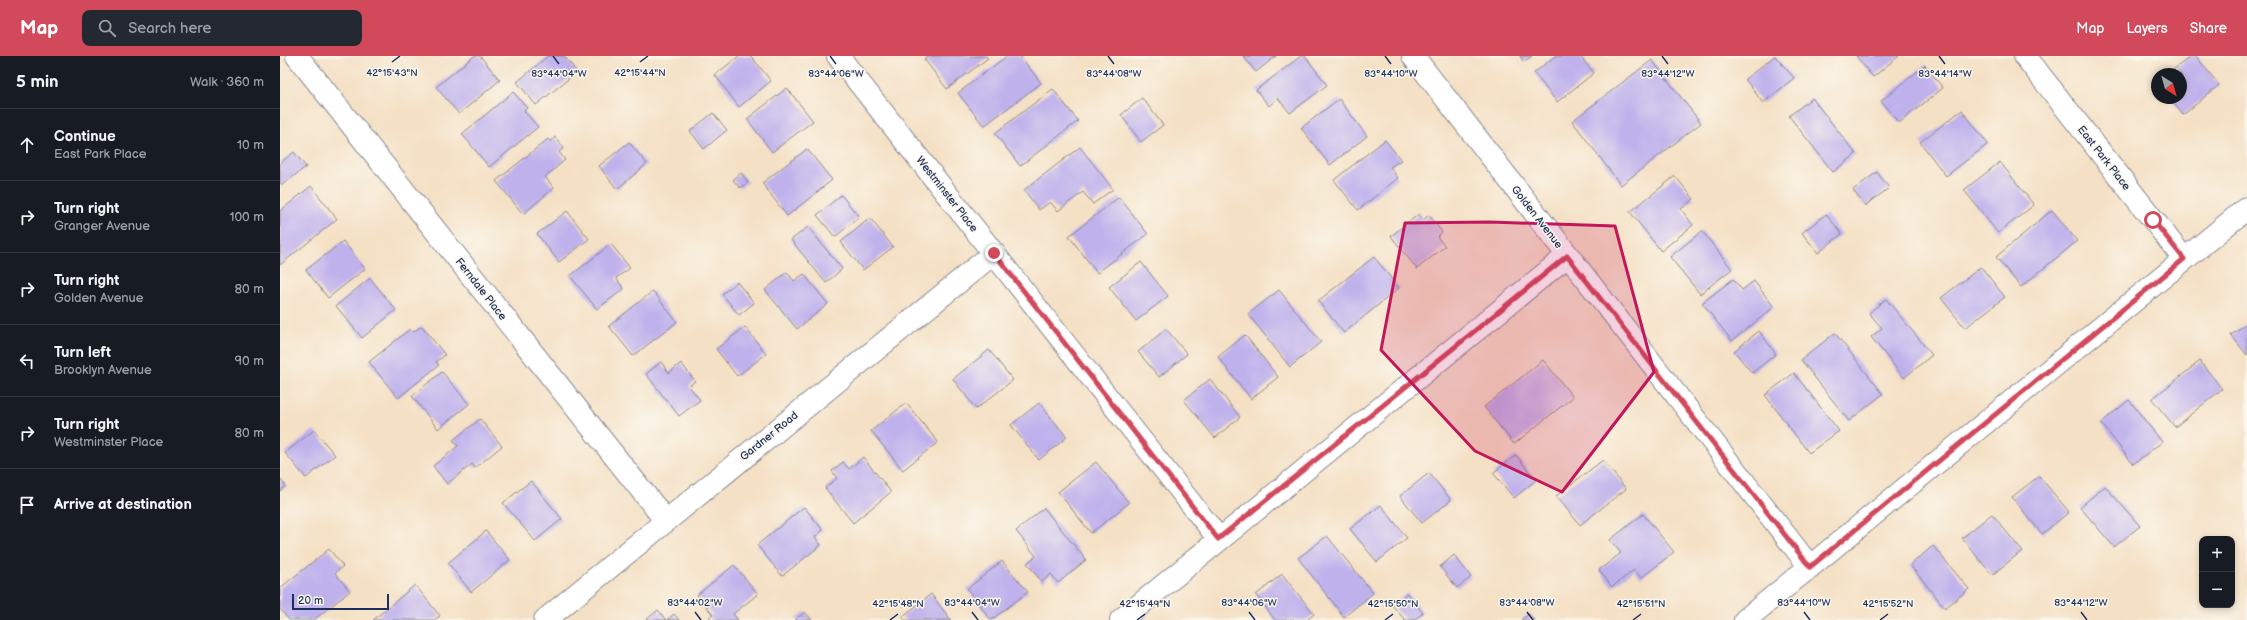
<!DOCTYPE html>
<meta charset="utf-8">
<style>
:root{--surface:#171b24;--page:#242831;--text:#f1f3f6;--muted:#9ea1a6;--line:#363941;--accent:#d1495b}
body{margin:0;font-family:"Balsamiq Sans",sans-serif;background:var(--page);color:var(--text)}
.controls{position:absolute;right:12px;bottom:12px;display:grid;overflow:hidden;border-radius:8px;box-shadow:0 2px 6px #0003}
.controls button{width:36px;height:36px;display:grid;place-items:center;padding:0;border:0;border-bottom:1px solid var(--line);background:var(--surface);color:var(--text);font:20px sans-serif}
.compass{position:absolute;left:1871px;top:12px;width:36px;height:36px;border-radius:50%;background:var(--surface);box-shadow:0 2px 6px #0003;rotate:143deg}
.scale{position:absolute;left:12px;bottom:10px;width:97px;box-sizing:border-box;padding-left:4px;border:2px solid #1b2f5e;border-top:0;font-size:11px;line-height:14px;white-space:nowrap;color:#1b2f5e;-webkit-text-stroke:3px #fbf7ec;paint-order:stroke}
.stop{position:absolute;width:12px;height:12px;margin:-9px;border:3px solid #d1495b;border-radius:50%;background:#fff}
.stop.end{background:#d1495b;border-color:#fff;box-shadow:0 1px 4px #0008}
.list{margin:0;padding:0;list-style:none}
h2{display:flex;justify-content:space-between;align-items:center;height:52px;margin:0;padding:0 16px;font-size:17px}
h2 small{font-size:13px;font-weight:400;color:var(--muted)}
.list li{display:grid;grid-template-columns:26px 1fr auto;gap:12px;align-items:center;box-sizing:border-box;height:72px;padding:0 16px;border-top:1px solid var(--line)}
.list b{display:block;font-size:15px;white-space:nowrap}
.list p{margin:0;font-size:13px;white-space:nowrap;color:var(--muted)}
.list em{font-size:13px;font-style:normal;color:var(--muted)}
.icon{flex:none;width:22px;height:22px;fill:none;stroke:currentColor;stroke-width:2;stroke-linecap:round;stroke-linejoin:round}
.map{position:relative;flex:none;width:1967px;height:564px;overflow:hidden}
header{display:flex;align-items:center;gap:24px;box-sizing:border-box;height:56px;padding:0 20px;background:var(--accent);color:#fff}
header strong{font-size:19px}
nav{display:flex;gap:22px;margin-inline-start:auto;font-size:14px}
.search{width:280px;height:36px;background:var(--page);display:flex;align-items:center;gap:10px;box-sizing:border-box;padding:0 14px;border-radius:8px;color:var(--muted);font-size:15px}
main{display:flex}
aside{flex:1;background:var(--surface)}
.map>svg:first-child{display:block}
</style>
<header>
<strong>Map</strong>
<div class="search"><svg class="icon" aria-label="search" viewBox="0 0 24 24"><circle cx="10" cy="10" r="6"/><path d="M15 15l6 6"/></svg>Search here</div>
<nav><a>Map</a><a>Layers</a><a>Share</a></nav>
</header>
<main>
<aside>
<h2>5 min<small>Walk · 360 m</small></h2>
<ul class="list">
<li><svg class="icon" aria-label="ahead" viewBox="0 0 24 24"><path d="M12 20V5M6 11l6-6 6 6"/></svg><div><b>Continue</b><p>East Park Place</p></div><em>10 m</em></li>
<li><svg class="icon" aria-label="right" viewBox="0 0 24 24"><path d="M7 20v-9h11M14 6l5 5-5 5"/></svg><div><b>Turn right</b><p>Granger Avenue</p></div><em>100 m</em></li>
<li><svg class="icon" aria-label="right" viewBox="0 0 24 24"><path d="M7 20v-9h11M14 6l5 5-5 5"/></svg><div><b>Turn right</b><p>Golden Avenue</p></div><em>80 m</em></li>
<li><svg class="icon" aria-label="left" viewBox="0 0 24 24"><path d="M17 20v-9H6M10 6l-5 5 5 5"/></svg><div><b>Turn left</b><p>Brooklyn Avenue</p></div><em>90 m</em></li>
<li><svg class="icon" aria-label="right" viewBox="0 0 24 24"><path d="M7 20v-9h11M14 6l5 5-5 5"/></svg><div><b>Turn right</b><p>Westminster Place</p></div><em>80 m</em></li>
<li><svg class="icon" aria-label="arrive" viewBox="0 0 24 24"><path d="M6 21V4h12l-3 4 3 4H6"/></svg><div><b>Arrive at destination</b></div></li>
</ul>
</aside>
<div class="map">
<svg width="1967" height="564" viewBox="0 0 1967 564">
<rect width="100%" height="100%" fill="#fbf7ec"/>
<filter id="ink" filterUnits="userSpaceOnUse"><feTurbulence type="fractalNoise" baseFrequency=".025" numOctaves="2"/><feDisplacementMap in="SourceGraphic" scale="8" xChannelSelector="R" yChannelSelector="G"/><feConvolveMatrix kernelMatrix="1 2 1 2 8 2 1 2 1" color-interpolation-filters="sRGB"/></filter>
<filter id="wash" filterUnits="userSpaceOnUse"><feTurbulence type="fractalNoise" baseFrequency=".012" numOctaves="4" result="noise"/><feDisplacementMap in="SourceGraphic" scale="16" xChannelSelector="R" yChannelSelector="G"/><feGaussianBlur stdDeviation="0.9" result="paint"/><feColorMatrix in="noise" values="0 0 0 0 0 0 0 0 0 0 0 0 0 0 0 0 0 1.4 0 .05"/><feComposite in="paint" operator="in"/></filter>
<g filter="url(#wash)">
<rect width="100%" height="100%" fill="#f4e0c4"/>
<g id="blocks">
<path fill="#bfb1ec" d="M194,0h6l20,24 -41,34 -23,-27z
M268,0h16l13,16 -41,33 -19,-23z
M459,0h12l20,25 -32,26 -24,-32z
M648,0h58l2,2 -41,31 -23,-30z
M727,0h13l21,27 -57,43 -26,-33z
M963,0h33l-20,16z
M1021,0h4l22,29 -37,28 -12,-15 -9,8 -13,-16z
M1240,0h12l-8,6z
M1275,0h25l14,17 -37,29 -23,-29z
M1495,0l19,22 -31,25 -18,-24z
M1576,0h43l-26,21z
M1911,0h5l23,29 -36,30 -13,-17h11v-24h-13z
M1372,4l49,63 -80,62 -49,-64z
M1645,9l18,23 -44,35 -18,-22z
M507,32l26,33 -41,31 -25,-33z
M773,33l25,32 -58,45 -25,-33z
M233,36l14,16 -3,3 14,16 -49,40 -27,-33z
M862,42l21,27 -22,17 -20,-27z
M1532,42l44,56 -23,18 -44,-56z
M1059,43l28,37 -37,29 -29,-37z
M1682,54l26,34 -42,32 -26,-34z
M433,57l14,17 -23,19 -14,-18z
M275,81l9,11 -5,4 6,8 -20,17 9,11 -31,26 -27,-33 52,-42 3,3z
M1105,84l16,20 -11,7 8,11 -40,32 -24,-30z
M349,86l18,22 -30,25 -18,-23z
M800,91l33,42 -20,15 -10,-12 -25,19 -8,-9 -11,8 -15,-20z
M527,93l25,31 -45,36 -25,-33z
M14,96l12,15 -24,18 -2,-2v-20z
M1720,106l34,43 -36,28 -34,-43z
M1597,116l12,16 -24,18 -12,-16z
M461,117l7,9 -8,6 -7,-8z
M1395,120l19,23 -13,10 12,16 -32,26 -31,-39z
M31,130l26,33 -57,46v-54z
M561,139l18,22 -24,20 -18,-22z
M839,141l29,37 -51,39 -28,-37z
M1772,154l25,31 -56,46 -25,-30z
M287,155l22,28 -30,23 -22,-28z
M1139,158l4,6 6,-5 13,17 -5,5 8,9 -28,23 -26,-33z
M1546,158l16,20 -24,19 -16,-20z
M590,162l23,29 -30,23 -22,-28z
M528,171l34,42 -16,14 -35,-43z
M1422,175l30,38 -32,25 -30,-37z
M63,185l22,28 -37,29 -22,-28z
M331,188l19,24 -14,10 8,11 -27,20 -27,-33z
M1094,201l25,31 -55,45 -26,-32z
M861,206l27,34 -32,25 -27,-34z
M1701,211l24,30 -40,31 -24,-30z
M507,216l7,9 10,-7 24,30 -31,25 -32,-39z
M90,222l26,32 -34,28 -26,-32z
M1453,223l9,11 12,-9 20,26 -42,34 -30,-38z
M457,226l17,21 -15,12 -17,-21z
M999,234l42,52 -31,25 -42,-53z
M373,235l24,31 -44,34 -24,-30z
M1606,243l46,56 -28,23 -33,-41 11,-9 -13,-15z
M1967,267v32l-16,-20z
M142,270l23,29 -9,7 3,3 -41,33 -29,-36 41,-33 3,3z
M465,271l21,27 -29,22 -21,-27z
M886,273l21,25 -28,23 -21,-25z
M1479,275l17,23 -24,19 -18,-22z
M1555,277l48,61 -34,27 -48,-61z
M965,279l33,42 -27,22 -33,-42z
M709,294l24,30 -37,29 -23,-30z
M1263,304l30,37 -59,47 -30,-37z
M1920,305l22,28 -47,38 -23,-28z
M381,306l8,11 12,-10 14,18 -6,5 11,14 -21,16 -33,-42z
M162,316l27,32 -31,25 -26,-33z
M1514,317l45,58 -30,22 -44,-58z
M930,323l30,38 -25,21 -31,-38z
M1849,344l33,42 -29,22 -32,-41z
M626,347l32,39 -35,28 -32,-39z
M759,347l28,34 -28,23 -28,-35z
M200,363l22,27 -27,22 -3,-4 -25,20 -14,-18 25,-20 -5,-6z
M34,374l21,25 -29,23 -21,-25z
M1236,399l20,25 -22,18 -21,-25z
M583,401l28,35 -38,31 -28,-35 12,-10 -5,-7 11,-9 6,7z
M1323,404l23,29 -46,36 -24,-29z
M816,406l33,41 -38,30 -33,-41z
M1149,417l22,27 -29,23 -22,-27z
M1759,420l30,36 -27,22 -30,-37z
M0,423l6,7 -6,5z
M251,425l31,38 -27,22 -32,-38z
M1825,430l35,40 -26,21 -34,-40z
M1101,449l26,33 -30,24 -27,-33z
M524,451l19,23 -8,7 6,8 -39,31 -25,-31z
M764,452l42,52 -28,23 -7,-9 -9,8 -15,-19 9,-7 -20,-25z
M1363,458l31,38 -33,26 -7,-8 -22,17 -13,-17 22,-17 -11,-13z
M1712,458l30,37 -30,24 -30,-37z
M206,475l24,29 -39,32 -23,-29z
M1047,480l46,57 -29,24 -46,-59z
M1653,490l36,43 -24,19 -35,-43z
M49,493l14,17 -8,7 15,18 -36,29h-25l-9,-11v-21z
M1174,499l17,22 -14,11 -17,-21z
M722,505l26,31 -37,28 -24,-31z
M454,509l24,29 -25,20 5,6h-26l-3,-3 4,-2 -16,-20z
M1002,518l32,40 -7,6h-32l-19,-25z
M135,529l25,31 -6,4h-61z
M1127,537l16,20 -9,7h-9l-13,-15z
M651,538l20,26h-46l-3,-3z
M378,554l8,10h-20z
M525,556l7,8h-17z
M394,558l5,6h-12z
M1249,558l5,6h-13z"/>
</g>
</g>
<g filter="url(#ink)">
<use href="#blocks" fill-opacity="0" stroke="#888891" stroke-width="1"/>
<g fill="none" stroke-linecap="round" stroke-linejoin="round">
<g stroke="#888891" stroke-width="24">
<path id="minor" d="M17,0l369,465
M558,0l381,483
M1133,0l397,511
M1745,0l159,203
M265,564l449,-367
M841,564l446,-364
M1465,564l502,-412"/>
</g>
<use href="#minor" stroke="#fff" stroke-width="22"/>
</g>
</g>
<g fill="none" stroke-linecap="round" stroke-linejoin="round" filter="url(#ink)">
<path stroke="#d1495b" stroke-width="5" d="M714,197l224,286 349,-283 243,311 374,-308 -31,-39"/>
</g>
<path fill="#c2185b" fill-opacity="0.2" stroke="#c2185b" stroke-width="3" stroke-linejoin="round" d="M1209,166l126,4 39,146 -92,120 -87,-41 -94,-101 24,-127z"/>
<path fill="none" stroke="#1b2f5e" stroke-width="1.5" d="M273,0l6,8M550,0l6,8M828,0l6,8M1105,0l6,8M1382,0l6,8M1659,0l6,8M112,6l8,-6M360,6l8,-6M415,556l6,8M692,556l6,8M969,556l6,8M1247,556l6,8M1524,556l6,8M1801,556l6,8M610,564l8,-6M857,564l8,-6M1105,564l8,-6M1353,564l8,-6M1600,564l8,-6"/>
<g text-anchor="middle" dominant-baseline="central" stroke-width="3" stroke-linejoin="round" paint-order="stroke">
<g font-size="11" fill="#1b2f5e" stroke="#fbf7ec">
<text transform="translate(1824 102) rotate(52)">East Park Place</text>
<text transform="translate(667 138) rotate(52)">Westminster Place</text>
<text transform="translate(1257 161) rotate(52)">Golden Avenue</text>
<text transform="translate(201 233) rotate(52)">Ferndale Place</text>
<text transform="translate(489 380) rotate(-39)">Gardner Road</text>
</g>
</g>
<g font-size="10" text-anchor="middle" fill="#1b2f5e" stroke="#fbf7ec" stroke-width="3" stroke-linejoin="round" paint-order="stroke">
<text x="112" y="20">42°15'43"N</text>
<text x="360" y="20">42°15'44"N</text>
<text x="279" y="21">83°44'04"W</text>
<text x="556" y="21">83°44'06"W</text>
<text x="834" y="21">83°44'08"W</text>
<text x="1111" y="21">83°44'10"W</text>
<text x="1388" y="21">83°44'12"W</text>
<text x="1665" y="21">83°44'14"W</text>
<text x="415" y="550">83°44'02"W</text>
<text x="692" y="550">83°44'04"W</text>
<text x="969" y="550">83°44'06"W</text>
<text x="1247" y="550">83°44'08"W</text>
<text x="1524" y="550">83°44'10"W</text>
<text x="1801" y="550">83°44'12"W</text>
<text x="618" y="551">42°15'48"N</text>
<text x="865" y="551">42°15'49"N</text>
<text x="1113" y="551">42°15'50"N</text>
<text x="1361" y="551">42°15'51"N</text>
<text x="1608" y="551">42°15'52"N</text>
</g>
</svg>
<div class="controls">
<button>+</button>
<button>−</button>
</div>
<svg class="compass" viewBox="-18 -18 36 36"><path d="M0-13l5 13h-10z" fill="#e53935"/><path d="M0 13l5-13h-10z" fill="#9ea1a6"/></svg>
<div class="scale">20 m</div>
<div class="stop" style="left:1873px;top:164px"></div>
<div class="stop end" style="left:714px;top:197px"></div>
</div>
</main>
